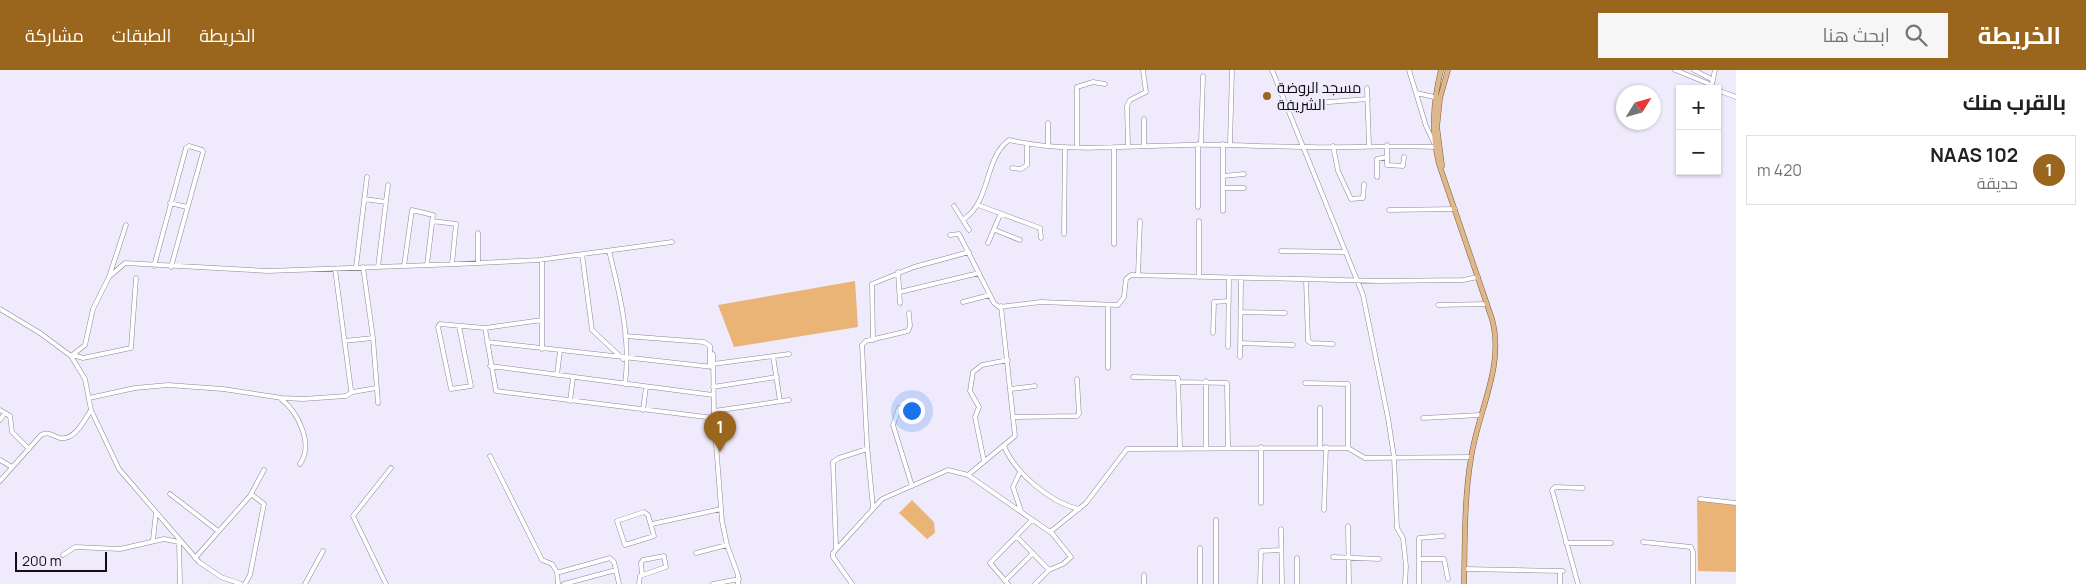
<!DOCTYPE html>
<html lang="ar">
<meta charset="utf-8">
<style>
:root{--surface:#fff;--page:#f6f6f6;--text:#202124;--muted:#757577;--line:#e0e0e0;--accent:#9a651d}
body{margin:0;font-family:Manrope,Cairo,sans-serif;background:var(--page);color:var(--text);direction:rtl}
.controls{position:absolute;right:15px;top:15px;display:grid;overflow:hidden;border-radius:0px;box-shadow:0 1px 4px #0004}
.controls button{width:45px;height:45px;display:grid;place-items:center;padding:0;border:0;border-bottom:1px solid var(--line);background:var(--surface);color:var(--text);font:25px sans-serif}
.compass{position:absolute;left:1616px;top:15px;width:45px;height:45px;border-radius:50%;background:var(--surface);box-shadow:0 1px 4px #0004;rotate:53deg}
.scale{position:absolute;left:15px;bottom:12px;width:92px;box-sizing:border-box;padding-left:5px;border:2px solid #100e14;border-top:0;font-size:14px;line-height:18px;white-space:nowrap;color:#100e14;-webkit-text-stroke:4px #efebfc;paint-order:stroke}
.you{position:absolute;left:911px;top:340px;width:18px;height:18px;margin:-12px;border:4px solid #fff;border-radius:50%;background:#1a73e8;box-shadow:0 0 0 8px #1a73e833}
.badge{display:grid;place-items:center;width:32px;height:32px;border-radius:50%;background:var(--accent);color:#fff;font-size:16px;font-weight:700}
.pin{position:absolute;translate:-50% -41px;filter:drop-shadow(0 1px 2px #0008)}
.pin::after{content:'';position:absolute;top:26px;width:18px;height:15px;background:inherit;clip-path:polygon(0 0,100% 0,50% 100%)}
.list{margin:0;padding:0;list-style:none}
h2{display:flex;justify-content:space-between;align-items:center;height:65px;margin:0;padding:0 20px;font-size:21px}
h2 small{font-size:16px;font-weight:400;color:var(--muted)}
.list li{display:grid;grid-template-columns:32px 1fr auto;gap:15px;align-items:center;box-sizing:border-box;height:70px;margin:0 10px 10px;padding:0 10px;border:1px solid var(--line);border-radius:0px}
.list b{display:block;font-size:19px;white-space:nowrap}
.list p{margin:0;font-size:16px;white-space:nowrap;color:var(--muted)}
.list em{font-size:16px;font-style:normal;color:var(--muted)}
.icon{flex:none;width:28px;height:28px;fill:none;stroke:currentColor;stroke-width:2;stroke-linecap:round;stroke-linejoin:round}
.map{position:relative;flex:none;width:1736px;height:514px;overflow:hidden;direction:ltr}
header{display:flex;align-items:center;gap:30px;box-sizing:border-box;height:70px;padding:0 25px;background:var(--accent);color:#fff}
header strong{font-size:24px}
nav{display:flex;gap:28px;margin-inline-start:auto;font-size:18px}
.search{width:350px;height:45px;background:var(--page);display:flex;align-items:center;gap:12px;box-sizing:border-box;padding:0 18px;border-radius:0px;color:var(--muted);font-size:19px}
main{display:flex}
aside{flex:1;background:var(--surface)}
.map>svg:first-child{display:block}
</style>
<header>
<strong>الخريطة</strong>
<div class="search"><svg class="icon" aria-label="search" viewBox="0 0 24 24"><circle cx="10" cy="10" r="6"/><path d="M15 15l6 6"/></svg>ابحث هنا</div>
<nav><a>الخريطة</a><a>الطبقات</a><a>مشاركة</a></nav>
</header>
<main>
<aside>
<h2>بالقرب منك<small></small></h2>
<ul class="list">
<li><span class="badge">1</span><div><b>NAAS 102</b><p>حديقة</p></div><em>420 m</em></li>
</ul>
</aside>
<div class="map">
<svg width="1736" height="514" viewBox="0 0 1736 514">
<rect width="100%" height="100%" fill="#efebfc"/>
<path fill="#ebb477" d="M855,211l3,46 -124,20 -16,-42z
M912,430l22,22 1,11 -8,6 -28,-26z
M1697,430l39,3v69l-38,-1z"/>
<g fill="none" stroke-linecap="round" stroke-linejoin="round">
<g stroke="#8a8695" stroke-width="5">
<path id="minor" d="M1272,0l91,225 25,123 6,39 3,71 6,10 3,28 -1,18
M1409,0l17,56 8,17
M1675,0l32,13 8,6
M1694,0l19,10
M1367,18l2,57
M1711,18l4,-18
M1717,20l19,7
M1417,23l21,5
M1316,33l52,-4
M1048,53v23
M1201,74l2,-68
M1230,74l2,-74
M1128,76l-1,-40 3,-6 16,-8 -3,-22
M1144,76v-27
M1333,76l5,25 13,28 12,-1 1,-14
M1077,77v-60l16,-5 12,2
M1114,77v97
M1387,87v8l16,1 1,-9
M1012,98l9,1 6,-4v-20
M1223,106l21,-2
M1377,107v-18l10,-2v-12
M1223,118h21
M364,129l22,3
M170,133l17,4
M978,135l62,23 1,10
M954,136l15,24
M1198,137v-63
M1389,140l66,-1
M1223,141v-67
M964,149c27,-18 20,-61 45,-79 57,13 118,6 177,5 41,-1 83,2 124,2 42,1 83,-2 125,0
M432,151l24,3 -4,40
M995,160l25,10
M1064,164l1,-87
M950,165l9,-1 35,69 5,4 42,-5 77,3 6,-8 2,-18 5,-4 248,6 84,-1 15,-3
M988,173l12,-28
M609,181c11,43 22,89 16,133
M1281,181l65,1
M582,184l10,76 31,29
M542,190v60
M478,193v-30
M154,196l32,-118 3,-2 13,4 1,2 -32,115
M404,196l8,-56 21,5 -6,50
M356,197l11,-90
M363,197l10,71 5,65
M378,197l10,-82
M335,199l16,121 2,2 23,-4
M898,202l2,31
M1138,205l2,-54
M109,207l16,-14 143,8 190,-7 81,-4 133,-18
M1199,207v-56
M1306,210l2,61 3,2 22,1
M900,222l79,-19
M963,232l27,-7
M1438,235l49,-1
M1108,236v62
M0,239l40,24 31,23 14,23 6,31 28,59 80,93 22,15 20,7
M1240,242l45,1
M459,256l12,60 -20,3 -13,-62 2,-3 45,4 57,-8v29
M485,258l11,63 218,27
M1213,263l1,-31 15,-1
M625,266l79,6 6,4v21
M873,270l-1,-56 42,-17 55,-15
M344,271l29,-3
M487,272l226,25
M1240,273l53,2
M1228,277l1,-69
M713,284l1,64 8,103 5,24 11,30v9
M73,285l10,3 48,-10 5,-70
M71,286l14,-11 8,-36 16,-32 17,-52
M773,286l7,45
M1240,287l1,-78
M713,294l76,-10
M490,296l223,29
M557,305l3,-24
M1133,307l45,1 2,69
M1179,312l48,1 1,64
M1305,313l43,1v64
M713,317l64,-10
M1011,319l24,-3
M89,328l46,-10 33,-3 55,4 59,9 21,1 43,-3 6,-4
M281,329c17,13 33,45 19,65
M570,331l3,-23
M1320,338v39
M0,340l10,6 2,16 17,17
M643,340l3,-23
M714,341l75,-11
M1013,347l64,-1 2,-2 -2,-35
M1423,348l57,-3
M0,350l5,-7
M1004,376c11,27 47,57 75,63
M1206,377v-66
M490,386l52,104 10,4 5,8h3l50,-14 4,4 2,8
M0,390l12,7
M984,391l-9,-44 4,-10 -9,-16 3,-19 9,-7 26,-5
M1020,402l-7,15 8,24
M968,405l82,57 36,-29 41,-54 221,-1 17,10 106,-1
M0,411l41,-46c8,-4 11,1 19,3 15,3 25,-19 31,-28
M912,416l-19,-61 6,-17 17,-5
M170,424l48,37
M1700,429l36,4
M1261,433v-56
M873,438l-6,-63 -5,-100 4,-4 42,-10 2,-5 -1,-13
M1324,440l2,-63
M644,442l4,3 6,21 -29,9 -8,-24z
M1216,450v64
M652,454l69,-15
M1348,456l1,58
M1281,459l1,55
M1016,466l33,34
M153,470l3,-28
M179,471l1,43
M1643,472l48,5 2,5v32
M1566,473h45
M836,478l-3,-86 6,-4 28,-9
M696,483l31,-8
M63,485l12,-8 45,2 44,-10 15,3
M1333,487l46,2
M195,488l55,-62 14,-26
M1419,489h25l4,20
M1465,499l98,2
M1560,501v13
M557,502l1,12
M1005,511l28,-28
M245,514l5,-9 14,-71 -13,-10
M305,514l18,-33
M386,514l-33,-68 38,-48
M564,514l52,-14 3,14
M639,514l1,-8 26,-9 -2,-11 -21,4 -2,3 1,12
M713,514l26,-5
M852,514l-19,-27v-4l49,-54 66,-29 20,5 47,-39 -14,-130
M1008,514l-18,-21 42,-43
M1035,514l14,-14 14,-6 8,-7 -20,-25
M1144,514v-9
M1200,514v-36
M1260,514l1,-33 20,-1
M1297,514v-26
M1419,514v-46l24,-2
M1578,514l-26,-94 3,-3 28,1"/>
</g>
<g stroke="#855d31" stroke-width="5.5">
<path id="major" d="M1441,0c-8,32 -10,61 -2,94l53,155c13,47 -14,92 -21,139 -7,41 -6,84 -7,126
M1442,96l-5,-39 3,-29 8,-28"/>
</g>
<use href="#minor" stroke="#fff" stroke-width="4"/>
<use href="#major" stroke="#dcb88c" stroke-width="4.5"/>
</g>
<circle fill="#9a651d" stroke="#efebfc" stroke-width="2" cx="1267" cy="26" r="5"/>
<g text-anchor="middle" dominant-baseline="central" stroke-width="4" stroke-linejoin="round" paint-order="stroke">
<g font-size="15" fill="#100e14" stroke="#efebfc" text-anchor="start">
<text x="1277" y="17">مسجد الروضة<tspan x="1277" dy="17">الشريفة</tspan></text>
</g>
</g>
</svg>
<div class="controls">
<button>+</button>
<button>−</button>
</div>
<svg class="compass" viewBox="-18 -18 36 36"><path d="M0-13l5 13h-10z" fill="#e53935"/><path d="M0 13l5-13h-10z" fill="#757577"/></svg>
<div class="scale">200 m</div>
<div class="you"></div>
<div class="pin badge" style="left:720px;top:382px">1</div>
</div>
</main>
